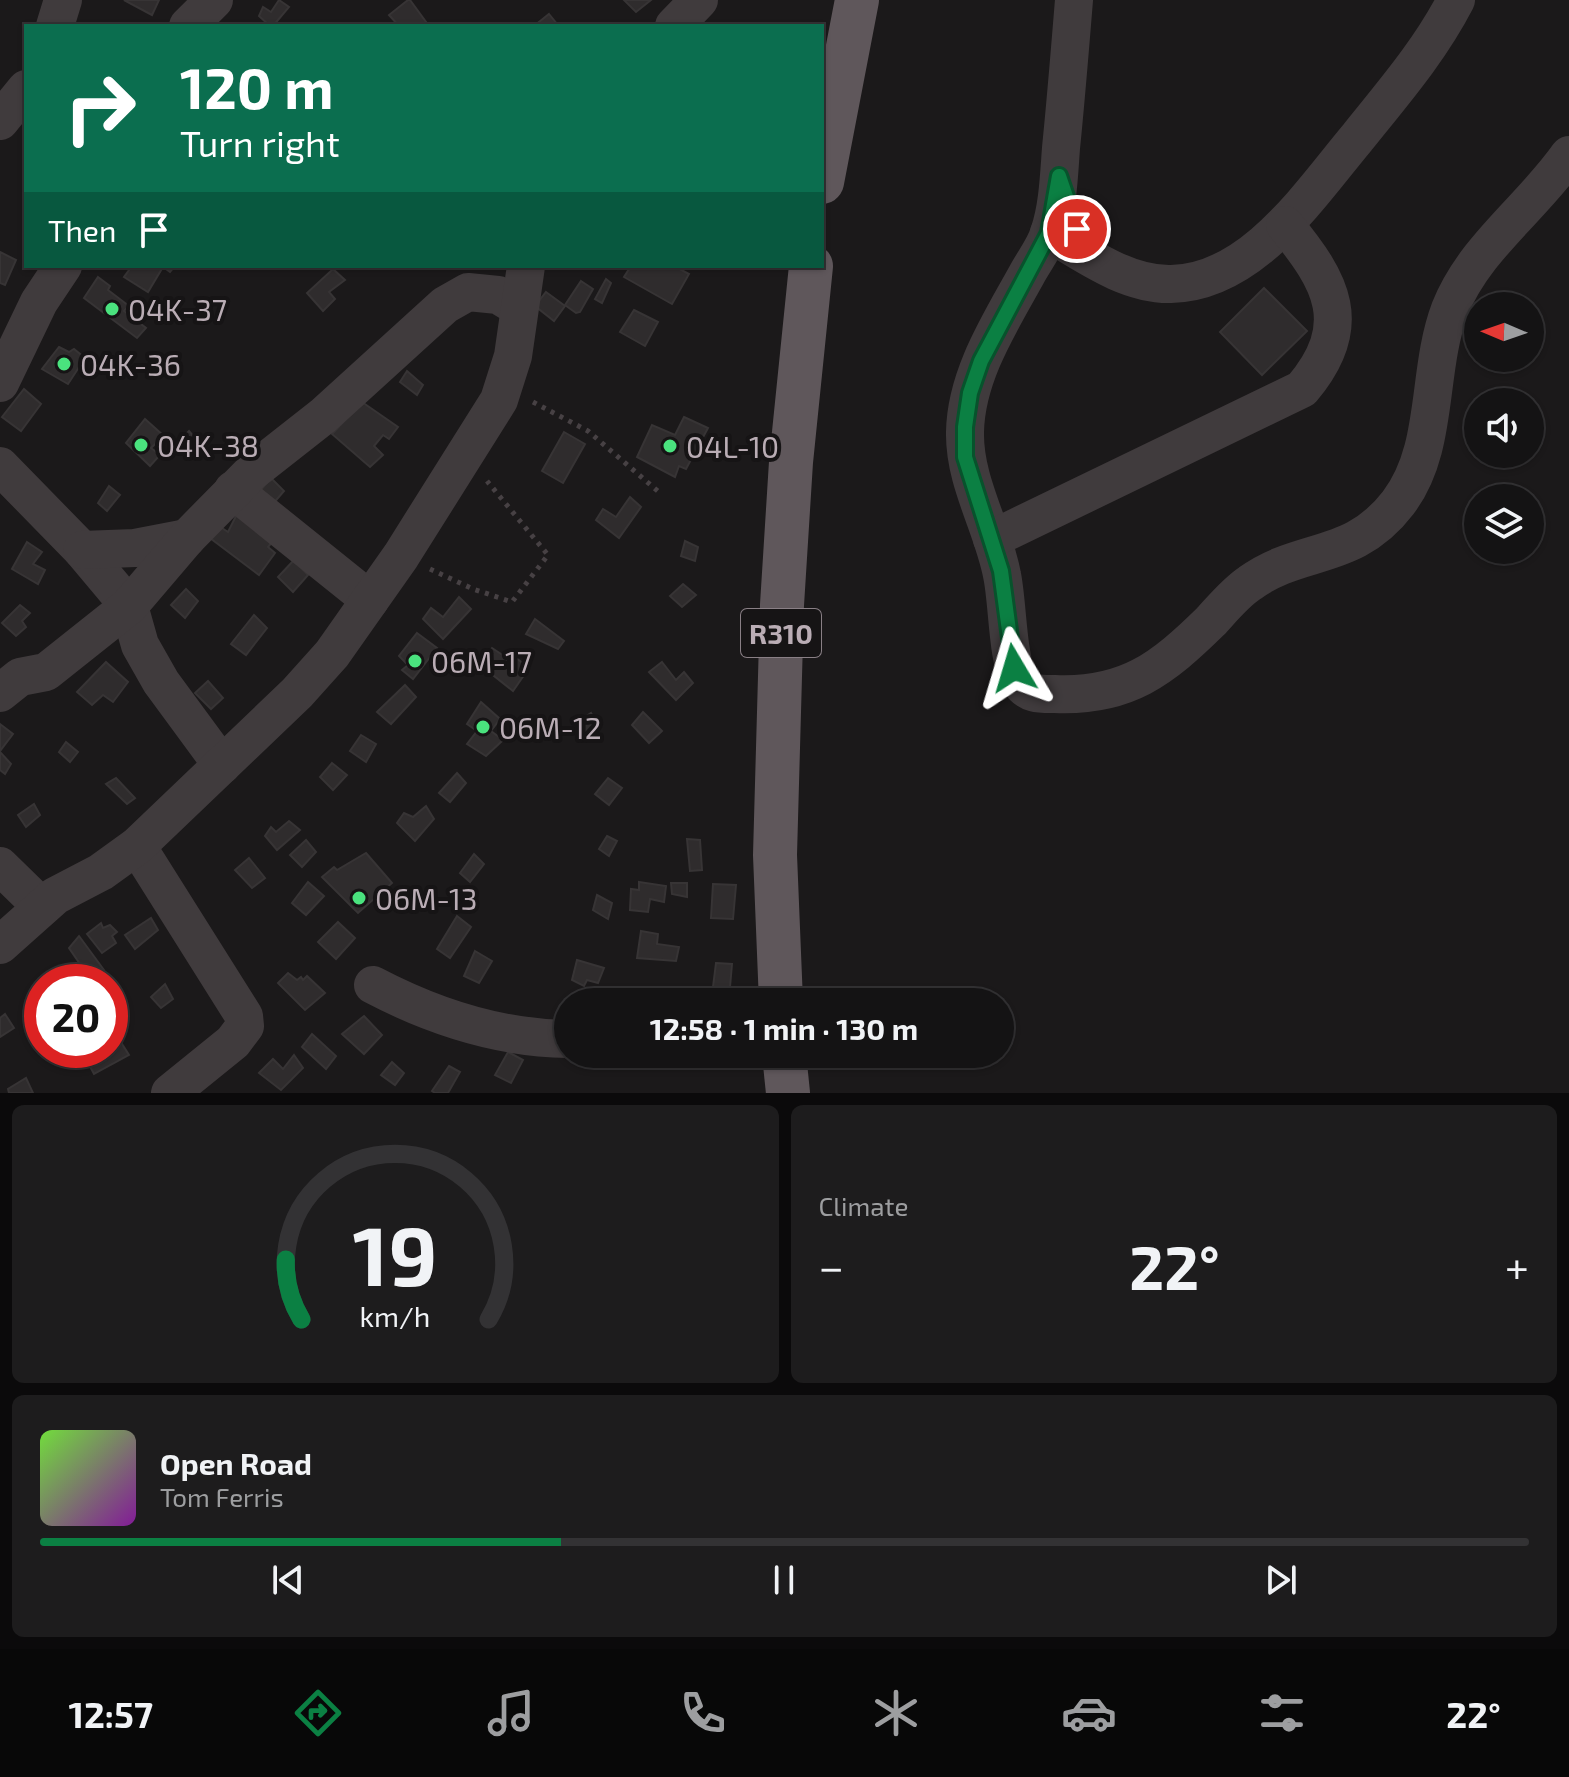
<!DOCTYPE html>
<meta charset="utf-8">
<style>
:root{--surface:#141314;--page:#1d1c1d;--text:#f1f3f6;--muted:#9d9ea0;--line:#333234;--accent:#0b8043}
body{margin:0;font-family:"Exo 2",sans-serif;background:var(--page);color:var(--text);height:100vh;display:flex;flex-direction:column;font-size:30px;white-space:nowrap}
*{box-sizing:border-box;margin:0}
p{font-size:26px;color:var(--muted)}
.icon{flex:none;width:44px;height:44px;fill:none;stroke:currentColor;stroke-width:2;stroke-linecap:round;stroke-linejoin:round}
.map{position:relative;height:1093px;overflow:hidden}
.sheet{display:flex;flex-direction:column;gap:12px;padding:12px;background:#0b0a0b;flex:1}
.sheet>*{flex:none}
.banner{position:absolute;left:24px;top:24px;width:800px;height:244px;border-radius:0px;box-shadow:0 2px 6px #0004,0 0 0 2px var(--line);background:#0b6e4f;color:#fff;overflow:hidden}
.needle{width:52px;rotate:272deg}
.buttons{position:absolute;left:1464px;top:292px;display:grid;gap:16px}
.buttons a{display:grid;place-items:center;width:80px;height:80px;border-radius:50%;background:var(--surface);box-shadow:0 2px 6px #0004,0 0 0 2px var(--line);font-size:40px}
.speed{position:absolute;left:24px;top:964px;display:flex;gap:16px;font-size:40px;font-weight:700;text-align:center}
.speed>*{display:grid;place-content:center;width:104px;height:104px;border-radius:50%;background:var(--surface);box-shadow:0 2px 6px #0004,0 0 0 2px var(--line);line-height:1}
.speed .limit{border:12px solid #d22;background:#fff;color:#111}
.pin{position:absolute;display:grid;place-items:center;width:68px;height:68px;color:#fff;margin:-34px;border:4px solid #fff;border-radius:50%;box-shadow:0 2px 8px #0007}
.me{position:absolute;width:88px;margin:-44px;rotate:353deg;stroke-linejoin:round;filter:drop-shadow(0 0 6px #0008)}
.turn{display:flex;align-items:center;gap:28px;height:168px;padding:0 24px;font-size:36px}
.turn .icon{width:104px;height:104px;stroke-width:2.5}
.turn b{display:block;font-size:56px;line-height:68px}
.then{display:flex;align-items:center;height:76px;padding:0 24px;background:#0003;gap:16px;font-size:30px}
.big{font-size:60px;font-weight:700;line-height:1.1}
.sheet .widget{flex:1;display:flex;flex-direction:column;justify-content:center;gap:12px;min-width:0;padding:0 28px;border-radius:12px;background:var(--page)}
.sheet .dial{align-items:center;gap:0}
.dial svg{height:208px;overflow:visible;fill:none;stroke:var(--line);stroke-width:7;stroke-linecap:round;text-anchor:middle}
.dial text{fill:var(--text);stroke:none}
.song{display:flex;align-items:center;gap:24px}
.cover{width:96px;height:96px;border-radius:12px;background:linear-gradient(135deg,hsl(100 70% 55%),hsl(290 70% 35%))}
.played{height:8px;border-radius:4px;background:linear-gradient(90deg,var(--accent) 35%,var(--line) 35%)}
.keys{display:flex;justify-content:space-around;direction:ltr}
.heat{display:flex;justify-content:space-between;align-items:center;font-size:44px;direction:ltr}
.sheet .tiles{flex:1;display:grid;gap:12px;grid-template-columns:1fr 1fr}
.widget:last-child{grid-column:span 2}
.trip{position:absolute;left:554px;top:988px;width:460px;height:80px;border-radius:40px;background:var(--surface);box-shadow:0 2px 6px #0004,0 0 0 2px var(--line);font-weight:700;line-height:80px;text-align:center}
.menu{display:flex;height:128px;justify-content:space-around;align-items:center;background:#080808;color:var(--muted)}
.menu .icon{width:56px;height:56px}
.menu .current{color:var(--accent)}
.menu b{font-size:36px;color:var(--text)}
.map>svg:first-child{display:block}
.building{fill:#2f2c2d;stroke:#373435;stroke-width:2}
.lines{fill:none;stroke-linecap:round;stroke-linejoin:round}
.path{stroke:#474144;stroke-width:5;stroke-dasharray:4 6;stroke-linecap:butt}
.minor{stroke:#403b3d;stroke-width:38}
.major{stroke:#5f575b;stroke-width:44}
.route-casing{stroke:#07532c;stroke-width:20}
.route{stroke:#0b8043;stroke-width:14}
.poi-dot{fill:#4ae27e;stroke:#161415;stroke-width:3}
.labels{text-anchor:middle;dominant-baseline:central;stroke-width:8;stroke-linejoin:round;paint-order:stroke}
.shield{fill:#161415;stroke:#897f85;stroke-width:2}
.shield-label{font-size:28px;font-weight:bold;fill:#baadb5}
.poi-label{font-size:30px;fill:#baadb5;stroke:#161415;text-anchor:start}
</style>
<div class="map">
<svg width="1569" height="1093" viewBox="0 0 1569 1093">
<rect width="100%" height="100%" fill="#1b191a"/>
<g class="building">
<path d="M124,0H159L152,15Z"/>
<path d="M279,0L289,7L273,26H270L259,16L263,7L271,12Z"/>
<path d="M408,0H410L429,26H399L389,15Z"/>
<path d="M624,0H651L636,12Z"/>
<path d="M549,14L557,24L555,26H534Z"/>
<path d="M0,252L16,260L5,285L0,283Z"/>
<path d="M132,266H175L170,272L163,267L148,292L124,277Z"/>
<path d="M631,266H674L689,274L672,304L624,277Z"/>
<path d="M333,269L345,280L329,292L335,299L323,311L307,293Z"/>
<path d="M98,277L110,286L108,290L129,306L124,311L146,328L137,338L84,298Z"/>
<path d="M606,279L611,283L602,303L595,299Z"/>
<path d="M581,281L593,289L580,312L576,313L565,305Z"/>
<path d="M1264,288L1307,331L1262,375L1220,332Z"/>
<path d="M546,292L565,306L554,321L535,306Z"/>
<path d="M634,310L658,322L645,346L620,332Z"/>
<path d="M59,347L69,352L74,349L85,358L68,384L42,369Z"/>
<path d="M407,371L423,385L417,395L400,382Z"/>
<path d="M24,389L41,404L21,431L2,417Z"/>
<path d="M362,402L398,427L389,439L383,435L374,446L383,455L370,467L332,434Z"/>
<path d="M684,417L708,428L686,469L679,466L675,477L637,457L652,425L675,435Z"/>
<path d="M145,419L164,436L151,448L160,455L150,466L126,443Z"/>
<path d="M189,431L203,448L195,455L179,441Z"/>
<path d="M564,432L585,444L563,483L542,471Z"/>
<path d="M271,478L284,491L272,505L259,492Z"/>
<path d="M109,486L120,495L107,511L98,503Z"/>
<path d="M630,497L641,507L619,538L596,520L603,509L616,517Z"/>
<path d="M238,512L278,535L268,547L275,553L259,575L210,538L219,526L228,532Z"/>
<path d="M685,541L698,547L695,561L681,556Z"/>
<path d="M27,542L42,552L33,564L45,570L38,584L12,569Z"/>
<path d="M294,560L308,575L293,592L278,577Z"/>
<path d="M683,584L696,595L682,607L670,596Z"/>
<path d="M186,589L198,601L185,618L171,605Z"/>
<path d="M459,597L471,609L443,639L423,619L431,608L443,617Z"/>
<path d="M20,605L30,613L22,621L26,627L16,636L2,623Z"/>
<path d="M254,615L267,628L246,655L231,644Z"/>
<path d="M535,619L564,641L558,649L526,634Z"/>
<path d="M417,633L437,648L413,679L402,670L408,665L399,656Z"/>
<path d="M492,648L513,662L516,658L529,668L513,691L479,664Z"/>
<path d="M106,662L128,682L113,702L103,695L92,705L77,692Z"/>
<path d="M662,662L676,680L684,672L693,683L676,700L649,672Z"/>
<path d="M208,681L223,698L211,709L195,693Z"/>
<path d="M405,685L416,697L391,724L377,712Z"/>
<path d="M481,702L500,719L491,731L503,740L486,756L467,744L477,731L467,724Z"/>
<path d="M643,712L662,731L649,743L632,725Z"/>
<path d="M591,713L598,726L584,734L575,724Z"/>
<path d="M0,724L13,734L0,751Z"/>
<path d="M361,735L376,744L366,762L350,751Z"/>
<path d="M66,742L78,752L70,762L59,752Z"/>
<path d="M0,752L11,764L5,774L0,770Z"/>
<path d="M332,763L347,775L333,790L320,777Z"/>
<path d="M457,773L466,783L450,802L439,793Z"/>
<path d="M116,778L135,798L127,804L106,784Z"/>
<path d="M608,778L622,788L609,805L595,794Z"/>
<path d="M34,804L40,815L26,827L18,815Z"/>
<path d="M426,806L434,819L415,841L397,823L404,813L413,817Z"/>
<path d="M289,821L300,830L277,850L265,836L271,827L276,832Z"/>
<path d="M607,836L617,841L609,856L599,849Z"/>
<path d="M687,839L700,840L702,870L690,871Z"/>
<path d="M306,840L316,852L302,867L290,855Z"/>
<path d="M366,853L392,883L358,913L322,877L334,867L337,870Z"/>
<path d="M474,854L484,864L470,882L460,873Z"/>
<path d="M249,858L265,878L252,888L235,870Z"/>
<path d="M308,882L324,896L306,915L292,903Z"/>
<path d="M639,882L666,886L664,902L650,899L648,912L630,910L631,889L639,890Z"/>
<path d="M671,883H687V897L672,894Z"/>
<path d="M713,884L736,885L733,919L711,918Z"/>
<path d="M597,895L612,903L608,919L593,910Z"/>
<path d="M457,916L471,927L450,958L437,949Z"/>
<path d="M151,918L158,930L135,949L125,935Z"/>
<path d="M338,922L355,938L336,959L318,942Z"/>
<path d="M101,923L103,928L110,925L117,932L112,936L116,943L102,953L87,934Z"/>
<path d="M641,931L658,934L657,944L679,947L676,961L637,958Z"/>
<path d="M79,936L104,970L90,982H82L75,972L82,967L69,948Z"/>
<path d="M475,951L492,961L479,983L464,976Z"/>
<path d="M577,960L604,968L598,983L587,980L584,986L572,980Z"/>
<path d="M716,963L732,964L730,987H713Z"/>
<path d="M63,972L69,982H47Z"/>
<path d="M288,973L297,980L301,977L303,980L307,976L325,993L305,1010L278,983Z"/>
<path d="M165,984L173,999L161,1008L151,997Z"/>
<path d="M5,1014L14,1028L0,1037V1018Z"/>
<path d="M364,1016L382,1035L364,1054L342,1034Z"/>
<path d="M110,1025L129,1055L94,1074L81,1050H110Z"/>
<path d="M312,1034L336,1056L326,1069L302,1047Z"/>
<path d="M508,1052L523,1060L511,1083L495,1075Z"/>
<path d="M294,1055L303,1068L281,1090L259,1073L273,1059L283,1069Z"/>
<path d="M392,1062L404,1073L395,1085L381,1075Z"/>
<path d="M449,1066L460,1072L448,1093H435L432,1091Z"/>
<path d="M26,1078L33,1093H9L8,1089Z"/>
</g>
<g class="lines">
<g class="path">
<path d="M533,402L588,431L660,493"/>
<path d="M430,569L473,589L512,602L548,555L487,481"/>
</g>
<g class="minor">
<path d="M1074,0C1070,49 1066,99 1061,148C1059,175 1058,207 1049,233C1045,247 1034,261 1027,274C1000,323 966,375 965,432C964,482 993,527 1002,575C1008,603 1007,660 1020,682C1028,695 1041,694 1055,694C1127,697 1162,669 1211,621C1223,608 1235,593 1250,583C1301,546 1353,562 1398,503C1440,448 1426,372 1450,309C1474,248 1532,208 1569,155"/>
<path d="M55,26L63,0"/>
<path d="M188,26L214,0"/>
<path d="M674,26L699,0"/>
<path d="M0,121L26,89"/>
<path d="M1049,233C1086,255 1127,285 1171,284C1252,283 1310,194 1357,138C1393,93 1429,52 1456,0"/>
<path d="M0,383L39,302L63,266"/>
<path d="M0,466L82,550L129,606L140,645L161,682L222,765"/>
<path d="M233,490L370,600"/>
<path d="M992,539L1302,389C1356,325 1332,282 1285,225"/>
<path d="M82,550L135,548L187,538"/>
<path d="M0,693L20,677L46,672L129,606L187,538L253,471L323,416L445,305L468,292L498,295L518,307"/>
<path d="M137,846L244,1016L245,1026L233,1042L170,1093"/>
<path d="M0,866L42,907"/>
<path d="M0,945L55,896L101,872L137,846L297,693L332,654L401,556L499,400L513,356L526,266"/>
<path d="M373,985C434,1017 498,1038 568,1039"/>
</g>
<g class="major">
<path d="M822,182L857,0"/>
<path d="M781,1002L775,855L782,605L791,462L811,266"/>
<path d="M784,1054L788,1093"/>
</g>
</g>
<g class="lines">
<defs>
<path id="route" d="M1014,668L1001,571L965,457V427L970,393L981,361L1049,233L1059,176L1077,229"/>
</defs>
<use href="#route" class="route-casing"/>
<use href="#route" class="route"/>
</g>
<g class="poi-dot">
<circle cx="112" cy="309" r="8"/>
<circle cx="64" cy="364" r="8"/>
<circle cx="141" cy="445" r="8"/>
<circle cx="670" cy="446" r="8"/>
<circle cx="415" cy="661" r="8"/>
<circle cx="483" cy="727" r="8"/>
<circle cx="359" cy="898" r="8"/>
</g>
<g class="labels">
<rect class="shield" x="741" y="609" width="80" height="48" rx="6"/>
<g class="shield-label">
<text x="781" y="633">R310</text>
</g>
<g class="poi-label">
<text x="128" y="309">04K-37</text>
<text x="80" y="364">04K-36</text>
<text x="157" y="445">04K-38</text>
<text x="686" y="446">04L-10</text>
<text x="431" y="661">06M-17</text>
<text x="499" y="727">06M-12</text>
<text x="375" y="898">06M-13</text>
</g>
</g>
</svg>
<div class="buttons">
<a><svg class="needle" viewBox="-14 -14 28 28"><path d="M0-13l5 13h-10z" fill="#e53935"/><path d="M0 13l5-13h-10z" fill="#9d9ea0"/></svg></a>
<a><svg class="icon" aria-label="sound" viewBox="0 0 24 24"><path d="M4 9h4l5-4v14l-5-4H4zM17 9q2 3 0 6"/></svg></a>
<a><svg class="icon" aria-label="layers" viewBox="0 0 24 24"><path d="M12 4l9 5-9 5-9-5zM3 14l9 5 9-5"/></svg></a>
</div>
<div class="speed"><div class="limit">20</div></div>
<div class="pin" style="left:1077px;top:229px;background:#d93025"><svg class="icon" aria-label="arrive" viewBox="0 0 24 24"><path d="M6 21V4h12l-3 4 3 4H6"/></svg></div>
<svg class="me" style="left:1014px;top:668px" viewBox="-20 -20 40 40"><path d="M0-17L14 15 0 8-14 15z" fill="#0b8043" stroke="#fff" stroke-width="4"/></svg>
<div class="trip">12:58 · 1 min · 130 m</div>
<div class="banner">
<div class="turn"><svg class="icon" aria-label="right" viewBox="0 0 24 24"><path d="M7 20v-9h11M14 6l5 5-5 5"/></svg><div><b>120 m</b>Turn right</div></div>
<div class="then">Then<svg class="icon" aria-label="arrive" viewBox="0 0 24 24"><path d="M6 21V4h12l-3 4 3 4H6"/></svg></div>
</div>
</div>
<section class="sheet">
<div class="tiles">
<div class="widget dial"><svg viewBox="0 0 100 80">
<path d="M14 69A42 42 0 1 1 86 69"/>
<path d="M14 69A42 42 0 0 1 8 46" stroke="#0b8043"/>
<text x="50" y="56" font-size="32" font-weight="700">19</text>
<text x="50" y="72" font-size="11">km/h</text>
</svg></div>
<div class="widget"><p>Climate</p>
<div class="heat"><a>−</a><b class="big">22°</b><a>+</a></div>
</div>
<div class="widget">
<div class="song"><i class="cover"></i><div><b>Open Road</b><p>Tom Ferris</p></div></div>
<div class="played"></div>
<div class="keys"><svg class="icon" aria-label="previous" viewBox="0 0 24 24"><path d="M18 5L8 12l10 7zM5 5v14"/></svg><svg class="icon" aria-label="pause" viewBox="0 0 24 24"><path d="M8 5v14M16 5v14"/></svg><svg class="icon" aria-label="next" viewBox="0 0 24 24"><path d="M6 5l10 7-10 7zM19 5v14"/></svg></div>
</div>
</div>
</section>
<nav class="menu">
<b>12:57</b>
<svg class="icon current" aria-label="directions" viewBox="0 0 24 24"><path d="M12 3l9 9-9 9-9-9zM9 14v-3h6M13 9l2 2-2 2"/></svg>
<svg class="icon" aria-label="music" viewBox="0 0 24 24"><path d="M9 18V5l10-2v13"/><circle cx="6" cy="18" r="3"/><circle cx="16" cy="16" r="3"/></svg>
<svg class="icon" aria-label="phone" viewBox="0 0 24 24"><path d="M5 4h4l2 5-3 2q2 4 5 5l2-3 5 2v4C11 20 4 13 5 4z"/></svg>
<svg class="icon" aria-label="climate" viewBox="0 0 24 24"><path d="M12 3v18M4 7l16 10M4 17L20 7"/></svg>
<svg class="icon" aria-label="car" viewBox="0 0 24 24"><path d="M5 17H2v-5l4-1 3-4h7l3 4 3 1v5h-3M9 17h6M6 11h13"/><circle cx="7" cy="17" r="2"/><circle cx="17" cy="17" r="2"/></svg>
<svg class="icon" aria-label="filters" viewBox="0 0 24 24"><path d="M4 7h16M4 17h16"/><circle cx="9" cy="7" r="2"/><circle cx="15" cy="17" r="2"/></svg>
<b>22°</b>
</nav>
